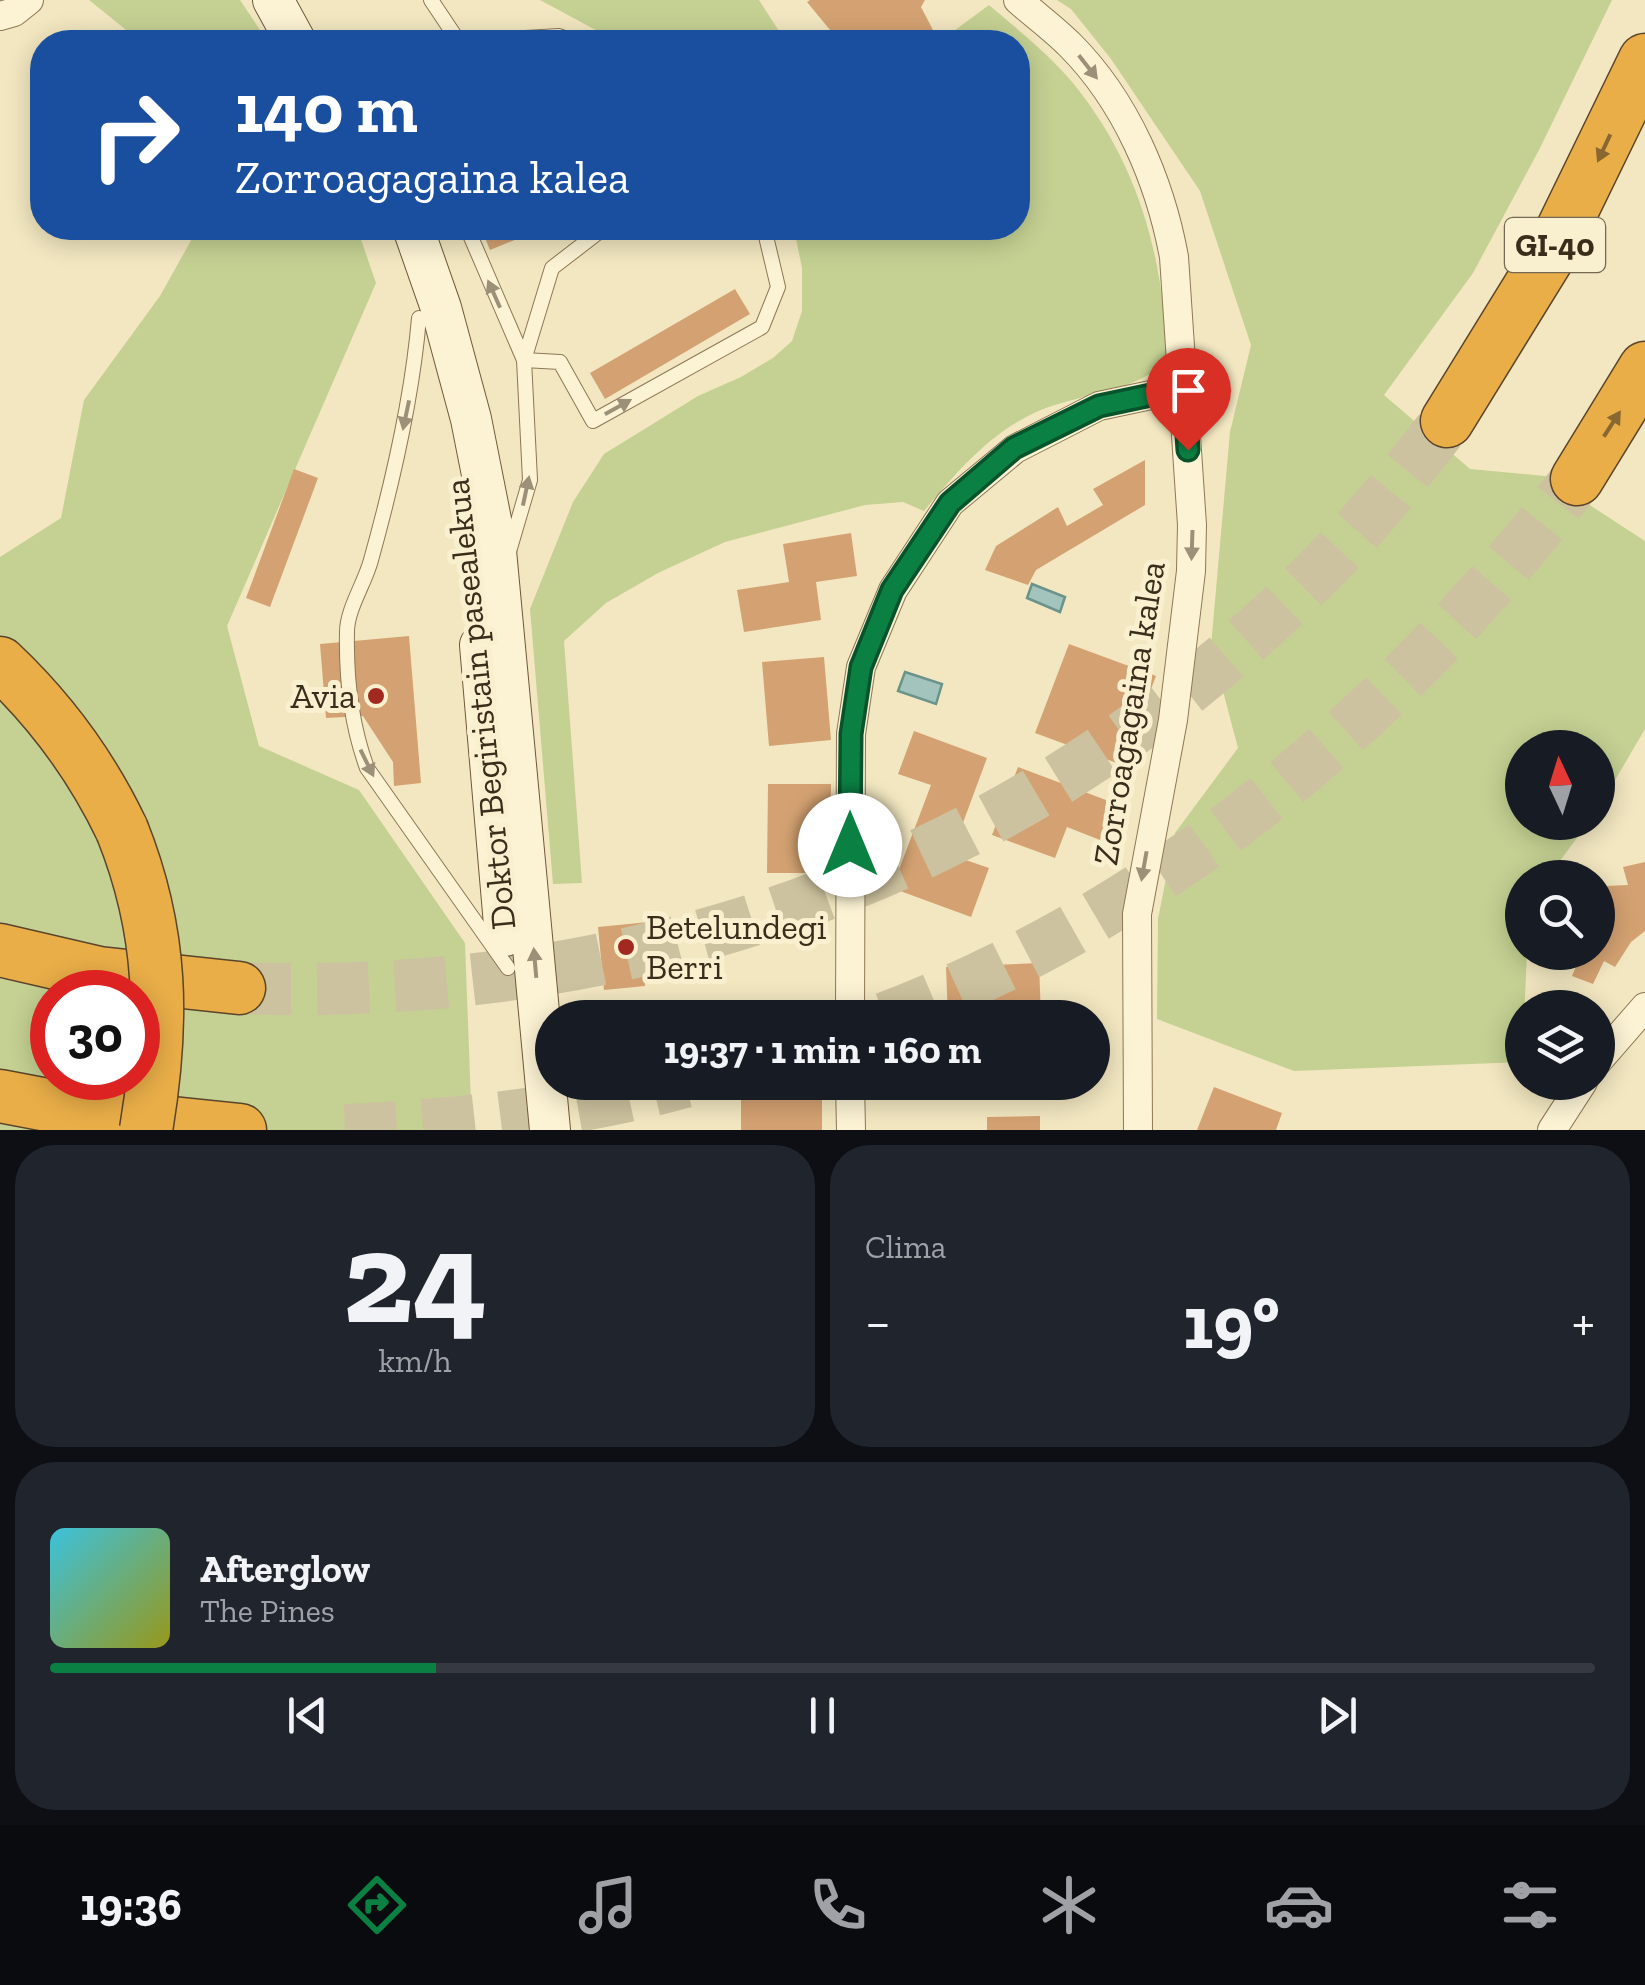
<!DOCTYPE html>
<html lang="es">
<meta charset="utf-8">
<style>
:root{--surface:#171b24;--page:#20242c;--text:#f1f3f6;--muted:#9ea1a6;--line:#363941;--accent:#0b8043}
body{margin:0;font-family:"Zilla Slab",serif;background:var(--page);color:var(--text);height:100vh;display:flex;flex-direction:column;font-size:38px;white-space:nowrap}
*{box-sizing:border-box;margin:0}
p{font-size:32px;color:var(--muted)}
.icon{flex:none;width:55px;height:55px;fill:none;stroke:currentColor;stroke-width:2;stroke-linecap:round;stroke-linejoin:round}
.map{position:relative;height:1130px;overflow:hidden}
.side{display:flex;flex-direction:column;gap:15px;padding:15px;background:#0d0f14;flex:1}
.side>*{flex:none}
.top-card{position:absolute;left:30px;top:30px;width:1000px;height:210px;border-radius:40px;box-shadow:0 5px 25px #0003;background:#1a4fa0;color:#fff;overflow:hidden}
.needle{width:65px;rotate:356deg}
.buttons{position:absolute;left:1505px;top:730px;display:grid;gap:20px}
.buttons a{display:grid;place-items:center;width:110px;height:110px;border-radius:50%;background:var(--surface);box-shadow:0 5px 25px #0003;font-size:50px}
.speed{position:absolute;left:30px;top:970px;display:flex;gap:20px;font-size:50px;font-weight:700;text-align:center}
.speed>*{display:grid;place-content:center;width:130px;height:130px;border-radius:50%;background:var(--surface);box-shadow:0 5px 25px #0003;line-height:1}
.speed .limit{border:15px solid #d22;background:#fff;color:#111}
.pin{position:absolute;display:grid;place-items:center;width:85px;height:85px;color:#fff;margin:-102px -42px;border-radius:50% 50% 50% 0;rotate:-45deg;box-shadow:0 0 10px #0007}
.pin .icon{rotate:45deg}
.me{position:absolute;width:110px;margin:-55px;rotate:0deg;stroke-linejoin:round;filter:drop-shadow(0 0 8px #0008)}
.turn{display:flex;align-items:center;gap:35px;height:210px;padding:0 40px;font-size:45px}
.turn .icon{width:130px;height:130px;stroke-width:2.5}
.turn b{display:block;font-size:70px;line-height:85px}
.big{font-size:75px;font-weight:800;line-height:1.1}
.side .widget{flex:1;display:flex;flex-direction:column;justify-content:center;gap:15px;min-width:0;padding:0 35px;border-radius:40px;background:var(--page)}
.side .dial{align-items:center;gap:0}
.dial b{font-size:130px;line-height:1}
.song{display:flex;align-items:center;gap:30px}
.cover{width:120px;height:120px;border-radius:15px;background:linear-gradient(135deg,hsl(190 70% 55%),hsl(60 70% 35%))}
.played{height:10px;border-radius:5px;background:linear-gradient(90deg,var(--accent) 25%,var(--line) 25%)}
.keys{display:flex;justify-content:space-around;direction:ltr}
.heat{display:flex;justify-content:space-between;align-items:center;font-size:55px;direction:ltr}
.side .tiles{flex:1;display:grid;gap:15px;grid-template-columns:1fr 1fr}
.widget:last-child{grid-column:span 2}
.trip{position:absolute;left:535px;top:1000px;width:575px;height:100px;border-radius:50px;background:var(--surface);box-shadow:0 5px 25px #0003;font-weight:800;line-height:100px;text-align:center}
.tab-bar{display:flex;height:160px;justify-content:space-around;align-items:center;background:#090b0e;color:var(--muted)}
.tab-bar .icon{width:70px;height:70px}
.tab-bar .active{color:var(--accent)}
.tab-bar b{font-size:45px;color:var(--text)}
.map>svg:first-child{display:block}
.green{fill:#c5d193;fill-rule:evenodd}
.water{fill:#a3c4bc;stroke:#69938b;stroke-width:2.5}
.building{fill:#d4a272}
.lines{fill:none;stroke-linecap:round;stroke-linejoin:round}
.motorway-tunnel{stroke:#cdc29f;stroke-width:52;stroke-dasharray:52 26;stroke-linecap:butt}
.service-casing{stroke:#8d7756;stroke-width:16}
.minor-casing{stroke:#8d7756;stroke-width:30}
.secondary-casing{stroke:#6f5839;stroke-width:42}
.motorway-casing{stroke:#5a442b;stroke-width:55}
.service{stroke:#fcf3d4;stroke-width:14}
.minor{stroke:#fcf3d4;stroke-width:28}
.secondary{stroke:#fcf3d4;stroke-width:40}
.motorway{stroke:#e9ae48;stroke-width:52}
.motorway-bridge-casing{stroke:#5a442b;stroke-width:55;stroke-linecap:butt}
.motorway-bridge{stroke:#e9ae48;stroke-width:52}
.oneway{fill:#9c9078}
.oneway2{fill:#896730}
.route-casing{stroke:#07532c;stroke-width:25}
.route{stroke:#0b8043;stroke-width:18}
.poi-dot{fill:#a22920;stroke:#f9f0d0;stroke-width:4}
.labels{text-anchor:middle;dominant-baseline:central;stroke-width:10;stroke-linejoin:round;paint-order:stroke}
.shield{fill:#f9f0d0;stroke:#746852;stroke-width:2.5}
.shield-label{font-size:32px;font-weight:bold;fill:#3b2d1c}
.poi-label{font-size:35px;fill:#3b2d1c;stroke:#f9f0d0;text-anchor:end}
.street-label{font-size:35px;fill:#3b2d1c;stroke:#f9f0d0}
</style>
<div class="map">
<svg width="1645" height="1130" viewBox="0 0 1645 1130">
<rect width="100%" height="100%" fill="#f2e7c0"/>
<g class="green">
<path d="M89,0H240L268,42H141Z"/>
<path d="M540,0H759L786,42H618Z"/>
<path d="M1057,0H1612L1539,150L1473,273L1384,395L1470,469L1545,476L1645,541V729L1598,809V748H1522V822L1588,823L1548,877L1522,878V952L1527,953L1522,1062L1294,1071L1157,1019L1158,919L1175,833L1238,748L1211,646L1230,432L1251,345L1200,191L1111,59L1071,9Z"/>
<path d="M989,5C1018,30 1049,54 1073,83C1139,164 1164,258 1167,361C1131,395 1075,393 1032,414C987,436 955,474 924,511L903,502L865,505L725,542L658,573L606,603L564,641L582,883L553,884L530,609L573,502L604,454L698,396L741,377L773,358L792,341L802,311V268L796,239L789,228H1018V42H939Z"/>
<path d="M198,228H357L376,283L227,626L259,746L359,790L465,943L472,1130H0V557L61,518L84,400L160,296ZM52,992H138V1078H52Z"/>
</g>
<g class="water">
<path d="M1032,584L1065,597L1060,612L1027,598Z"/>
<path d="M905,672L942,684L936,704L898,691Z"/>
</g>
<g class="building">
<path d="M810,0H925L921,7L933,30L913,42H907L903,37L900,42H840L807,2Z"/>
<path d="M481,228H544L490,250Z"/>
<path d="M710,228H734L721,240Z"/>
<path d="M735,289L750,314L605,399L590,373Z"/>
<path d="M1145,460V505L1036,570L1028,585L985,570L996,546L1058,507L1067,526L1103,505L1093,489Z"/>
<path d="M294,469L318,478L270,607L246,598Z"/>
<path d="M851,533L857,576L816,582L821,620L744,632L737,590L789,582L783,544Z"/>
<path d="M409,636L421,783L394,786L393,762L363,716L326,718L320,644Z"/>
<path d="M1069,644L1156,676L1122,765L1035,733Z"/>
<path d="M824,657L831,740L769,746L762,662Z"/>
<path d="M914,731L987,758L951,855L989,868L971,917L892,888L931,785L898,774Z"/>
<path d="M1018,767L1114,803L1100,840L1067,827L1055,858L992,835Z"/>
<path d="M768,784H831L830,873H767Z"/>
<path d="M1645,862V931L1631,942L1615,967L1604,961L1593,984L1572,976L1582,952H1598V911L1605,886L1628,885L1623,867Z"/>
<path d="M649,922L653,967H643L645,986L604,990L598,927Z"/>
<path d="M1039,963L1041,1018H948L946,967Z"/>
<rect x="741" y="1082" width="81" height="48"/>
<path d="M1214,1087L1282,1113L1276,1130H1197Z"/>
<path d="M1040,1116V1130H987V1117Z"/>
</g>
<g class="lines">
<g class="motorway-tunnel">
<path d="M239,988C662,1003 1055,855 1346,543C1382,504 1415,462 1447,421"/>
<path d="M885,1018C1166,911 1396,715 1577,479"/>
<path d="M345,1130C460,1125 574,1112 685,1082"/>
</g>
<defs>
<g id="service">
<path d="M431,0L459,42"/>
<path d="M459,42L559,36L575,42"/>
<path d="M467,228L524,360L560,362L593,421L762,327L778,287L764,228"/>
<path d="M419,318C412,400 393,481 371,560C365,583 347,609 347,632C346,678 352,727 367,768L508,968"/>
<path d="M508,555L530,480L524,360L552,268L604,228"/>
</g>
<g id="minor">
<path d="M1018,0C1035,15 1054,29 1070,45C1126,101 1160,181 1174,257L1192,525L1191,571L1173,720L1137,914L1138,1130"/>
<path d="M0,16L14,12L29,0"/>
<path d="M850,1018L851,734L861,667L893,590L950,503L1015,449L1099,406L1184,388"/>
<path d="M1598,1061L1645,1007"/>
<path d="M850,1082L851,1130"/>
<path d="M1552,1130L1583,1082"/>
</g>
<g id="secondary">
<path d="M273,0L296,42"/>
<path d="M413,228L441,308L471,419L495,540L550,1130"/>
<path d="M480,645L505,936"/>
</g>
<g id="motorway">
<path d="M1447,421L1553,249L1645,60"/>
<path d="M1577,479L1645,368"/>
<path d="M0,663C52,712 91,765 122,830"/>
<path d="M0,950L99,973L239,988"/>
<path d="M0,1096L105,1116L240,1130"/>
</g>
</defs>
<use href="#service" class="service-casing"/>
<use href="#minor" class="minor-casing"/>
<use href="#secondary" class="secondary-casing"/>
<use href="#motorway" class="motorway-casing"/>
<use href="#service" class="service"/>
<use href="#minor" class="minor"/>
<use href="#secondary" class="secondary"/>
<use href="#motorway" class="motorway"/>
<defs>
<path id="motorway-bridge" d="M122,830C163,932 164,1023 146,1130"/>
</defs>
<use href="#motorway-bridge" class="motorway-bridge-casing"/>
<use href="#motorway-bridge" class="motorway-bridge"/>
</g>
<defs><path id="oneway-solid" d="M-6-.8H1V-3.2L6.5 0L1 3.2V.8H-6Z" transform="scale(2.5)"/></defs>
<g class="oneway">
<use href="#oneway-solid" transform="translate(1088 67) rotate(52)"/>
<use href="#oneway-solid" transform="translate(494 294) rotate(-114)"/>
<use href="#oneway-solid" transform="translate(618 407) rotate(-29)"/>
<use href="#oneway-solid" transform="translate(406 415) rotate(102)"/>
<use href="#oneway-solid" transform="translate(526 491) rotate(-78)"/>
<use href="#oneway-solid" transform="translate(1192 545) rotate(92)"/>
<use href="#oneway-solid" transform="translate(367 763) rotate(64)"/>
<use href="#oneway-solid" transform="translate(1144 866) rotate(100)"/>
<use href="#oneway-solid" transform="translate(535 963) rotate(-95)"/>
</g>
<g class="oneway2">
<use href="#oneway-solid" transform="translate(1604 148) rotate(115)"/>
<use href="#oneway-solid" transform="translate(1612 424) rotate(-57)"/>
</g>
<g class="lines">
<defs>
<path id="route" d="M850,845L851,734L861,667L892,590L950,503L1014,448L1099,406L1184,388L1188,450"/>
</defs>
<use href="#route" class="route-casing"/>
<use href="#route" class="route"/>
</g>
<g class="poi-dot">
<circle cx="376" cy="696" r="10"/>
<circle cx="626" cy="947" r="10"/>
</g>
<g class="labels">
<rect class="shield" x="1505" y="218" width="100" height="54" rx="8"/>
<g class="shield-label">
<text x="1555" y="245">GI-40</text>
</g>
<g class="poi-label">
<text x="356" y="696">Avia</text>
<text x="646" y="927" text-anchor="start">Betelundegi<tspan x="646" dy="40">Berri</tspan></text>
</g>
<g class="street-label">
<text transform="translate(480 704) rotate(-96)">Doktor Begiristain pasealekua</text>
<text transform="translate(1129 713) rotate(-81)">Zorroagagaina kalea</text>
</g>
</g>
</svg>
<div class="buttons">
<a><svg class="needle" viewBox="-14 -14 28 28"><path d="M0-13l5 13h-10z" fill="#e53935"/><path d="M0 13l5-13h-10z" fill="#9ea1a6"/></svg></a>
<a><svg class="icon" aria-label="search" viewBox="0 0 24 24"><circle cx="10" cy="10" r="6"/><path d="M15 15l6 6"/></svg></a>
<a><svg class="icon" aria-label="layers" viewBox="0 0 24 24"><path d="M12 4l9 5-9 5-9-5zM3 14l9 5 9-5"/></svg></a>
</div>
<div class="speed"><div class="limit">30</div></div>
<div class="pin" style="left:1188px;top:450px;background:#d93025"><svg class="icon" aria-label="arrive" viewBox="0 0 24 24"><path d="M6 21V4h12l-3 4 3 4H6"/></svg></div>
<svg class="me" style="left:850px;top:845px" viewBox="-20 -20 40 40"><circle r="19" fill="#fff"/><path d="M0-13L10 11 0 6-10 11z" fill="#0b8043"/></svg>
<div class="trip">19:37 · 1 min · 160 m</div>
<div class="top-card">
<div class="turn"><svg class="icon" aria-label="right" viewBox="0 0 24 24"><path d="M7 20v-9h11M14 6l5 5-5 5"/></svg><div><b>140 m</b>Zorroagagaina kalea</div></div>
</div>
</div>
<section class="side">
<div class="tiles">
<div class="widget dial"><b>24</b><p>km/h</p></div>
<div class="widget"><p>Clima</p>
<div class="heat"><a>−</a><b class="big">19°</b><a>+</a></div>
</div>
<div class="widget">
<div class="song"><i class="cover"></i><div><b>Afterglow</b><p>The Pines</p></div></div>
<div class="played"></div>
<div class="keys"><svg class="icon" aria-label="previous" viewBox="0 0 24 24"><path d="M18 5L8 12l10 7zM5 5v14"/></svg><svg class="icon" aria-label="pause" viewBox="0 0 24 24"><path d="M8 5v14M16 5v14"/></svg><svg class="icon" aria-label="next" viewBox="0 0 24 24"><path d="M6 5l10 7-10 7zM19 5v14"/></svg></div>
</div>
</div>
</section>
<nav class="tab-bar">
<b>19:36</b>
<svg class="icon active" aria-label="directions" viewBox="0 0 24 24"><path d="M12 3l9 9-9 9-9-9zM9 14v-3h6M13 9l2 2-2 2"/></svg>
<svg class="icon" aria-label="music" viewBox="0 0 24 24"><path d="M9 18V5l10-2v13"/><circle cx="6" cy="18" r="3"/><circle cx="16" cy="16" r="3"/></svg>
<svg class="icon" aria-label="phone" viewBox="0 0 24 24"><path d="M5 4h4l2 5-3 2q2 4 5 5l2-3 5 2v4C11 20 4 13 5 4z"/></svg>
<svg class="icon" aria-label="climate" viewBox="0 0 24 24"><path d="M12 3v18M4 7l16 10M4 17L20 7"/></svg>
<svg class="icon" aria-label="car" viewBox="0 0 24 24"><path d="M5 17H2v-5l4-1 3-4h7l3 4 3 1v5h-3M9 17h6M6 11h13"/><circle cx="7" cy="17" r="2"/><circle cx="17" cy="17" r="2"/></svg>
<svg class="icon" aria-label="filters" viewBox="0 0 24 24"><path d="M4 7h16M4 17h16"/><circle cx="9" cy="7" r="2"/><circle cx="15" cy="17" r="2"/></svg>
</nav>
